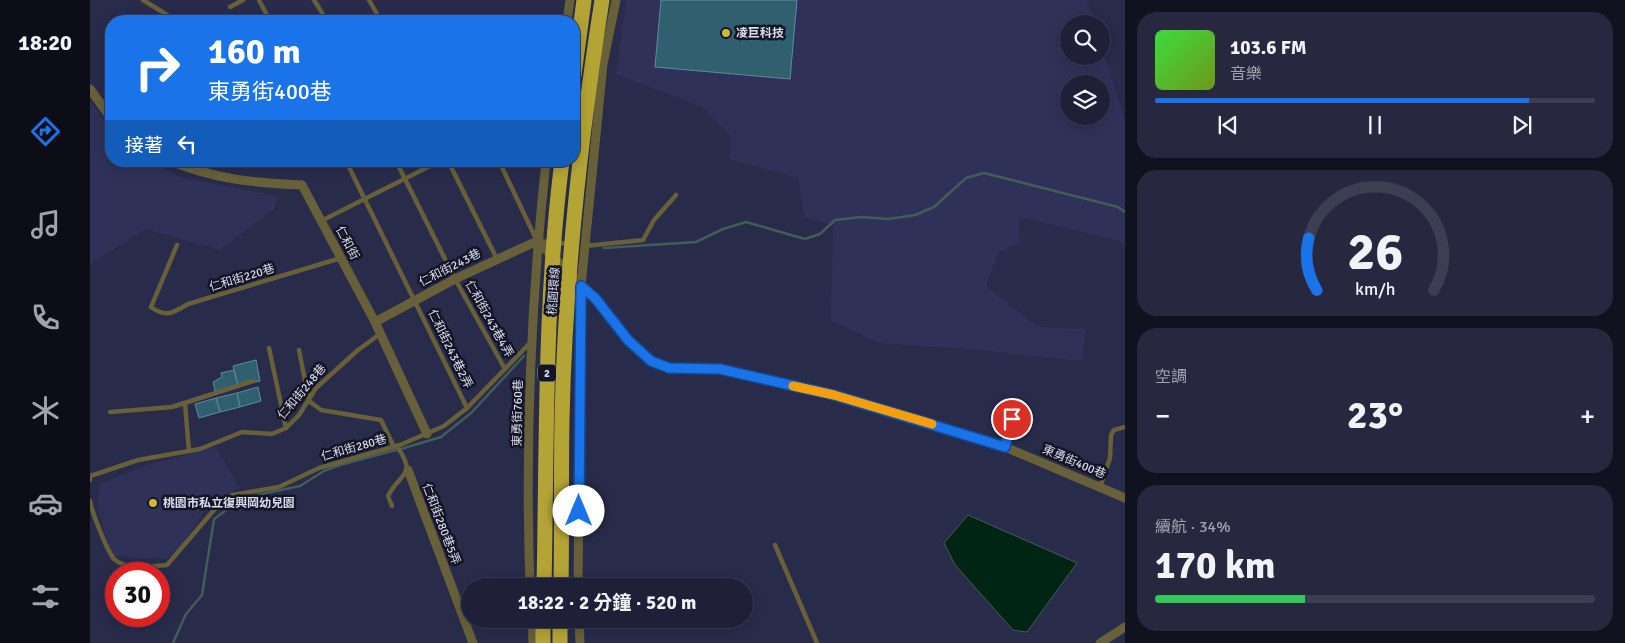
<!DOCTYPE html>
<html lang="zh-TW">
<meta charset="utf-8">
<style>
:root{--surface:#1f2038;--page:#272840;--text:#f1f3f6;--muted:#a1a3ae;--line:#3c3e53;--accent:#1a73e8}
body{margin:0;font-family:Signika,"Noto Sans TC",sans-serif;background:var(--page);color:var(--text);height:100vh;display:flex;flex-direction:column;font-size:19px;white-space:nowrap}
*{box-sizing:border-box;margin:0}
p{font-size:16px;color:var(--muted)}
.icon{flex:none;width:28px;height:28px;fill:none;stroke:currentColor;stroke-width:2;stroke-linecap:round;stroke-linejoin:round}
.map{position:relative;flex:1;overflow:hidden}
.details{display:flex;flex-direction:column;gap:12px;padding:12px;background:#11121f;width:500px}
.details>*{flex:none}
.hud{position:absolute;left:15px;top:15px;width:475px;height:152px;border-radius:20px;box-shadow:0 2px 12px #0003,0 0 0 1px var(--line);background:#1a73e8;color:#fff;overflow:hidden}
.buttons{position:absolute;left:970px;top:15px;display:grid;gap:10px}
.buttons a{display:grid;place-items:center;width:50px;height:50px;border-radius:50%;background:var(--surface);box-shadow:0 2px 12px #0003,0 0 0 1px var(--line);font-size:25px}
.speed{position:absolute;left:15px;top:562px;display:flex;gap:10px;font-size:25px;font-weight:700;text-align:center}
.speed>*{display:grid;place-content:center;width:65px;height:65px;border-radius:50%;background:var(--surface);box-shadow:0 2px 12px #0003,0 0 0 1px var(--line);line-height:1}
.speed .limit{border:8px solid #d22;background:#fff;color:#111}
.pin{position:absolute;display:grid;place-items:center;width:42px;height:42px;color:#fff;margin:-21px;border:2px solid #fff;border-radius:50%;box-shadow:0 1px 5px #0007}
.me{position:absolute;width:55px;margin:-28px;rotate:0deg;stroke-linejoin:round;filter:drop-shadow(0 0 4px #0008)}
.turn{display:flex;align-items:center;gap:18px;height:105px;padding:0 20px;font-size:22px}
.turn .icon{width:65px;height:65px;stroke-width:2.5}
.turn b{display:block;font-size:35px;line-height:42px}
.then{display:flex;align-items:center;height:48px;padding:0 20px;background:#0003;gap:10px;font-size:19px}
.big{font-size:38px;font-weight:700;line-height:1.1}
.details .widget{flex:1;display:flex;flex-direction:column;justify-content:center;gap:8px;min-width:0;padding:0 18px;border-radius:20px;background:var(--page)}
.details .dial{align-items:center;gap:0}
.dial svg{height:130px;overflow:visible;fill:none;stroke:var(--line);stroke-width:7;stroke-linecap:round;text-anchor:middle}
.dial text{fill:var(--text);stroke:none}
.song{display:flex;align-items:center;gap:15px}
.cover{width:60px;height:60px;border-radius:8px;background:linear-gradient(135deg,hsl(120 70% 55%),hsl(80 70% 35%))}
.played{height:5px;border-radius:2px;background:linear-gradient(90deg,var(--accent) 85%,var(--line) 85%)}
.keys{display:flex;justify-content:space-around;direction:ltr}
.heat{display:flex;justify-content:space-between;align-items:center;font-size:28px;direction:ltr}
.charge{height:8px;border-radius:4px;background:linear-gradient(90deg,#34c759 34%,var(--line) 0)}
.trip{position:absolute;left:371px;top:578px;width:292px;height:50px;border-radius:25px;background:var(--surface);box-shadow:0 2px 12px #0003,0 0 0 1px var(--line);font-weight:700;line-height:50px;text-align:center}
main{display:flex;flex:1;min-height:0}
.tab-bar{display:flex;flex-direction:column;width:90px;justify-content:space-around;align-items:center;background:#0c0d16;color:var(--muted)}
.tab-bar .icon{width:35px;height:35px}
.tab-bar .on{color:var(--accent)}
.tab-bar b{font-size:22px;color:var(--text)}
.map>svg:first-child{display:block}
.built{fill:#303158;fill-rule:evenodd}
.water{fill:#012515;stroke:#425c57}
.lines{fill:none;stroke-linecap:round;stroke-linejoin:round}
.stream{stroke:#425c57;stroke-width:2.5}
.building{fill:#30606f;stroke:#5b8d9c}
.service{stroke:#676039;stroke-width:4.5}
.minor{stroke:#676039;stroke-width:9}
.motorway{stroke:#b4a335;stroke-width:15}
.motorway-bridge{stroke:#b4a335;stroke-width:15}
.route-casing{stroke:#114b97;stroke-width:12}
.route{stroke:#1a73e8;stroke-width:9}
.slow{stroke:#f59e0b;stroke-width:9}
.poi-dot{fill:#cdb938;stroke:#141524;stroke-width:2}
.labels{text-anchor:middle;dominant-baseline:central;stroke-width:5;stroke-linejoin:round;paint-order:stroke}
.shield{fill:#141524;stroke:#9ea0b4;stroke-width:1}
.shield-label{font-size:11px;font-weight:bold;fill:#d9dcf1}
.poi-label{font-size:12px;font-weight:bold;fill:#d9dcf1;stroke:#141524;text-anchor:start}
.street-label{font-size:12px;fill:#d9dcf1;stroke:#141524}
</style>
<main>
<nav class="tab-bar">
<b>18:20</b>
<svg class="icon on" aria-label="directions" viewBox="0 0 24 24"><path d="M12 3l9 9-9 9-9-9zM9 14v-3h6M13 9l2 2-2 2"/></svg>
<svg class="icon" aria-label="music" viewBox="0 0 24 24"><path d="M9 18V5l10-2v13"/><circle cx="6" cy="18" r="3"/><circle cx="16" cy="16" r="3"/></svg>
<svg class="icon" aria-label="phone" viewBox="0 0 24 24"><path d="M5 4h4l2 5-3 2q2 4 5 5l2-3 5 2v4C11 20 4 13 5 4z"/></svg>
<svg class="icon" aria-label="climate" viewBox="0 0 24 24"><path d="M12 3v18M4 7l16 10M4 17L20 7"/></svg>
<svg class="icon" aria-label="car" viewBox="0 0 24 24"><path d="M5 17H2v-5l4-1 3-4h7l3 4 3 1v5h-3M9 17h6M6 11h13"/><circle cx="7" cy="17" r="2"/><circle cx="17" cy="17" r="2"/></svg>
<svg class="icon" aria-label="filters" viewBox="0 0 24 24"><path d="M4 7h16M4 17h16"/><circle cx="9" cy="7" r="2"/><circle cx="15" cy="17" r="2"/></svg>
</nav>
<div class="map">
<svg width="1035" height="643" viewBox="0 0 1035 643">
<rect width="100%" height="100%" fill="#292b4b"/>
<g class="built">
<path d="M536,0H997L1004,24H979V56H1011V45L1035,120V247L1030,241L929,217L930,243L909,252L896,286L947,327L996,329L991,361L879,349L789,343L741,320L743,226L715,217L708,178L639,159L641,137L612,107L526,74ZM979,84H1011V116H979Z"/>
<path d="M0,101L21,131V161H59L92,178L188,196L184,209L130,250L56,229L0,264Z"/>
<path d="M126,447L150,488L121,501L93,543L77,559L22,556L7,505L10,484L57,465Z"/>
</g>
<path class="water" d="M878,515L987,563L937,632L923,630L865,565L854,543Z"/>
<g class="lines">
<g class="stream">
<path d="M514,248L606,242L633,229L656,222L715,239L730,234L745,220L772,217L798,219L825,215L844,207L876,178L894,173L1028,207L1035,212"/>
<path d="M311,449L351,437L381,413L434,356"/>
<path d="M83,643L96,614L112,595L124,519L142,506L167,495L210,486L234,471L250,465L306,450"/>
</g>
</g>
<g class="building">
<path d="M571,0H707L700,79L565,67Z"/>
<path d="M166,360L170,381L148,386L143,366Z"/>
<path d="M144,370L148,386L125,391L123,382L132,377L131,373Z"/>
<path d="M168,387L171,401L150,407L147,393Z"/>
<path d="M147,393L150,407L130,412L126,398Z"/>
<path d="M126,398L130,412L109,418L105,404Z"/>
</g>
<g class="lines">
<g class="service">
<path d="M53,0L87,21"/>
<path d="M169,0L180,21"/>
<path d="M224,0L237,21"/>
<path d="M279,0L291,21"/>
<path d="M140,7L153,0"/>
<path d="M256,161L377,408"/>
<path d="M306,161L365,279L415,369"/>
<path d="M358,161L407,259"/>
<path d="M409,161L447,241L480,244"/>
<path d="M114,173L119,161"/>
<path d="M231,221L350,161"/>
<path d="M87,245L61,307C76,318 83,313 98,304L251,258"/>
<path d="M495,246L553,240L564,220L586,195"/>
<path d="M179,348L196,428"/>
<path d="M209,350L219,401L231,410L291,420L304,447"/>
<path d="M95,404L99,451"/>
<path d="M20,412L82,407L163,381"/>
<path d="M915,447L926,405"/>
<path d="M0,480V476L48,460L110,449L152,432L182,434L196,428L209,415L226,388L268,350L290,334"/>
<path d="M1010,487L1020,458L1021,435L1024,430L1035,427"/>
<path d="M0,501C2,512 17,551 24,559C35,570 63,566 77,565L124,510L142,495L189,487L229,468L310,445L354,426L377,408L441,342"/>
<path d="M302,506L298,496C312,470 327,477 307,446"/>
<path d="M685,545L727,643"/>
</g>
<g class="minor">
<path d="M477,21L480,0"/>
<path d="M0,89L21,118"/>
<path d="M484,106L501,105"/>
<path d="M80,161C125,179 163,183 212,185L285,322L337,434"/>
<path d="M447,241L505,298L538,340L561,361L579,368L630,369L744,395L825,418L915,447L1035,498"/>
<path d="M285,322L365,279L447,241"/>
<path d="M318,470L383,643"/>
<path d="M440,586C435,446 441,301 456,161"/>
<path d="M488,586L491,286L513,64L526,0"/>
<path d="M442,619L443,643"/>
<path d="M489,619L490,643"/>
<path d="M1010,643L1035,627"/>
</g>
<g class="motorway">
<path d="M484,75L494,0"/>
<path d="M453,619V643"/>
<path d="M470,619V643"/>
</g>
<g class="motorway-bridge">
<path d="M454,586C457,445 454,302 472,161"/>
<path d="M471,586C472,531 471,475 472,419C475,279 490,139 512,0"/>
</g>
</g>
<g class="lines">
<defs>
<path id="route" d="M489,511L491,286L505,298L538,340L561,361L579,368L630,369L744,395L915,447L922,419"/>
</defs>
<use href="#route" class="route-casing"/>
<use href="#route" class="route"/>
<path class="slow" d="M703,386L744,395L842,424"/>
</g>
<g class="poi-dot">
<circle cx="636" cy="33" r="5"/>
<circle cx="63" cy="503" r="5"/>
</g>
<g class="labels">
<rect class="shield" x="448" y="364.5" width="18" height="17" rx="4"/>
<g class="shield-label">
<text x="457" y="373">2</text>
</g>
<g class="poi-label">
<text x="646" y="33">凌巨科技</text>
<text x="73" y="503">桃園市私立復興岡幼兒園</text>
</g>
<g class="street-label">
<text transform="translate(257 243) rotate(62)">仁和街</text>
<text transform="translate(360 268) rotate(-27)">仁和街243巷</text>
<text transform="translate(152 278) rotate(-17)">仁和街220巷</text>
<text transform="translate(464 291) rotate(-86)">桃園環線</text>
<text transform="translate(399 319) rotate(61)">仁和街243巷4弄</text>
<text transform="translate(360 349) rotate(64)">仁和街243巷2弄</text>
<text transform="translate(212 392) rotate(-50)">仁和街248巷</text>
<text transform="translate(428 413) rotate(-89)">東勇街760巷</text>
<text transform="translate(264 448) rotate(-16)">仁和街280巷</text>
<text transform="translate(984 462) rotate(23)">東勇街400巷</text>
<text transform="translate(351 524) rotate(69)">仁和街280巷5弄</text>
</g>
</g>
</svg>
<div class="buttons">
<a><svg class="icon" aria-label="search" viewBox="0 0 24 24"><circle cx="10" cy="10" r="6"/><path d="M15 15l6 6"/></svg></a>
<a><svg class="icon" aria-label="layers" viewBox="0 0 24 24"><path d="M12 4l9 5-9 5-9-5zM3 14l9 5 9-5"/></svg></a>
</div>
<div class="speed"><div class="limit">30</div></div>
<div class="pin" style="left:922px;top:419px;background:#d93025"><svg class="icon" aria-label="arrive" viewBox="0 0 24 24"><path d="M6 21V4h12l-3 4 3 4H6"/></svg></div>
<svg class="me" style="left:489px;top:511px" viewBox="-20 -20 40 40"><circle r="19" fill="#fff"/><path d="M0-13L10 11 0 6-10 11z" fill="#1a73e8"/></svg>
<div class="trip">18:22 · 2 分鐘 · 520 m</div>
<div class="hud">
<div class="turn"><svg class="icon" aria-label="right" viewBox="0 0 24 24"><path d="M7 20v-9h11M14 6l5 5-5 5"/></svg><div><b>160 m</b>東勇街400巷</div></div>
<div class="then">接著<svg class="icon" aria-label="left" viewBox="0 0 24 24"><path d="M17 20v-9H6M10 6l-5 5 5 5"/></svg></div>
</div>
</div>
<section class="details">
<div class="widget">
<div class="song"><i class="cover"></i><div><b>103.6 FM</b><p>音樂</p></div></div>
<div class="played"></div>
<div class="keys"><svg class="icon" aria-label="previous" viewBox="0 0 24 24"><path d="M18 5L8 12l10 7zM5 5v14"/></svg><svg class="icon" aria-label="pause" viewBox="0 0 24 24"><path d="M8 5v14M16 5v14"/></svg><svg class="icon" aria-label="next" viewBox="0 0 24 24"><path d="M6 5l10 7-10 7zM19 5v14"/></svg></div>
</div>
<div class="widget dial"><svg viewBox="0 0 100 80">
<path d="M14 69A42 42 0 1 1 86 69"/>
<path d="M14 69A42 42 0 0 1 9 37" stroke="#1a73e8"/>
<text x="50" y="56" font-size="32" font-weight="700">26</text>
<text x="50" y="72" font-size="11">km/h</text>
</svg></div>
<div class="widget"><p>空調</p>
<div class="heat"><a>−</a><b class="big">23°</b><a>+</a></div>
</div>
<div class="widget"><p>續航 · 34%</p><b class="big">170 km</b><div class="charge"></div></div>
</section>
</main>
